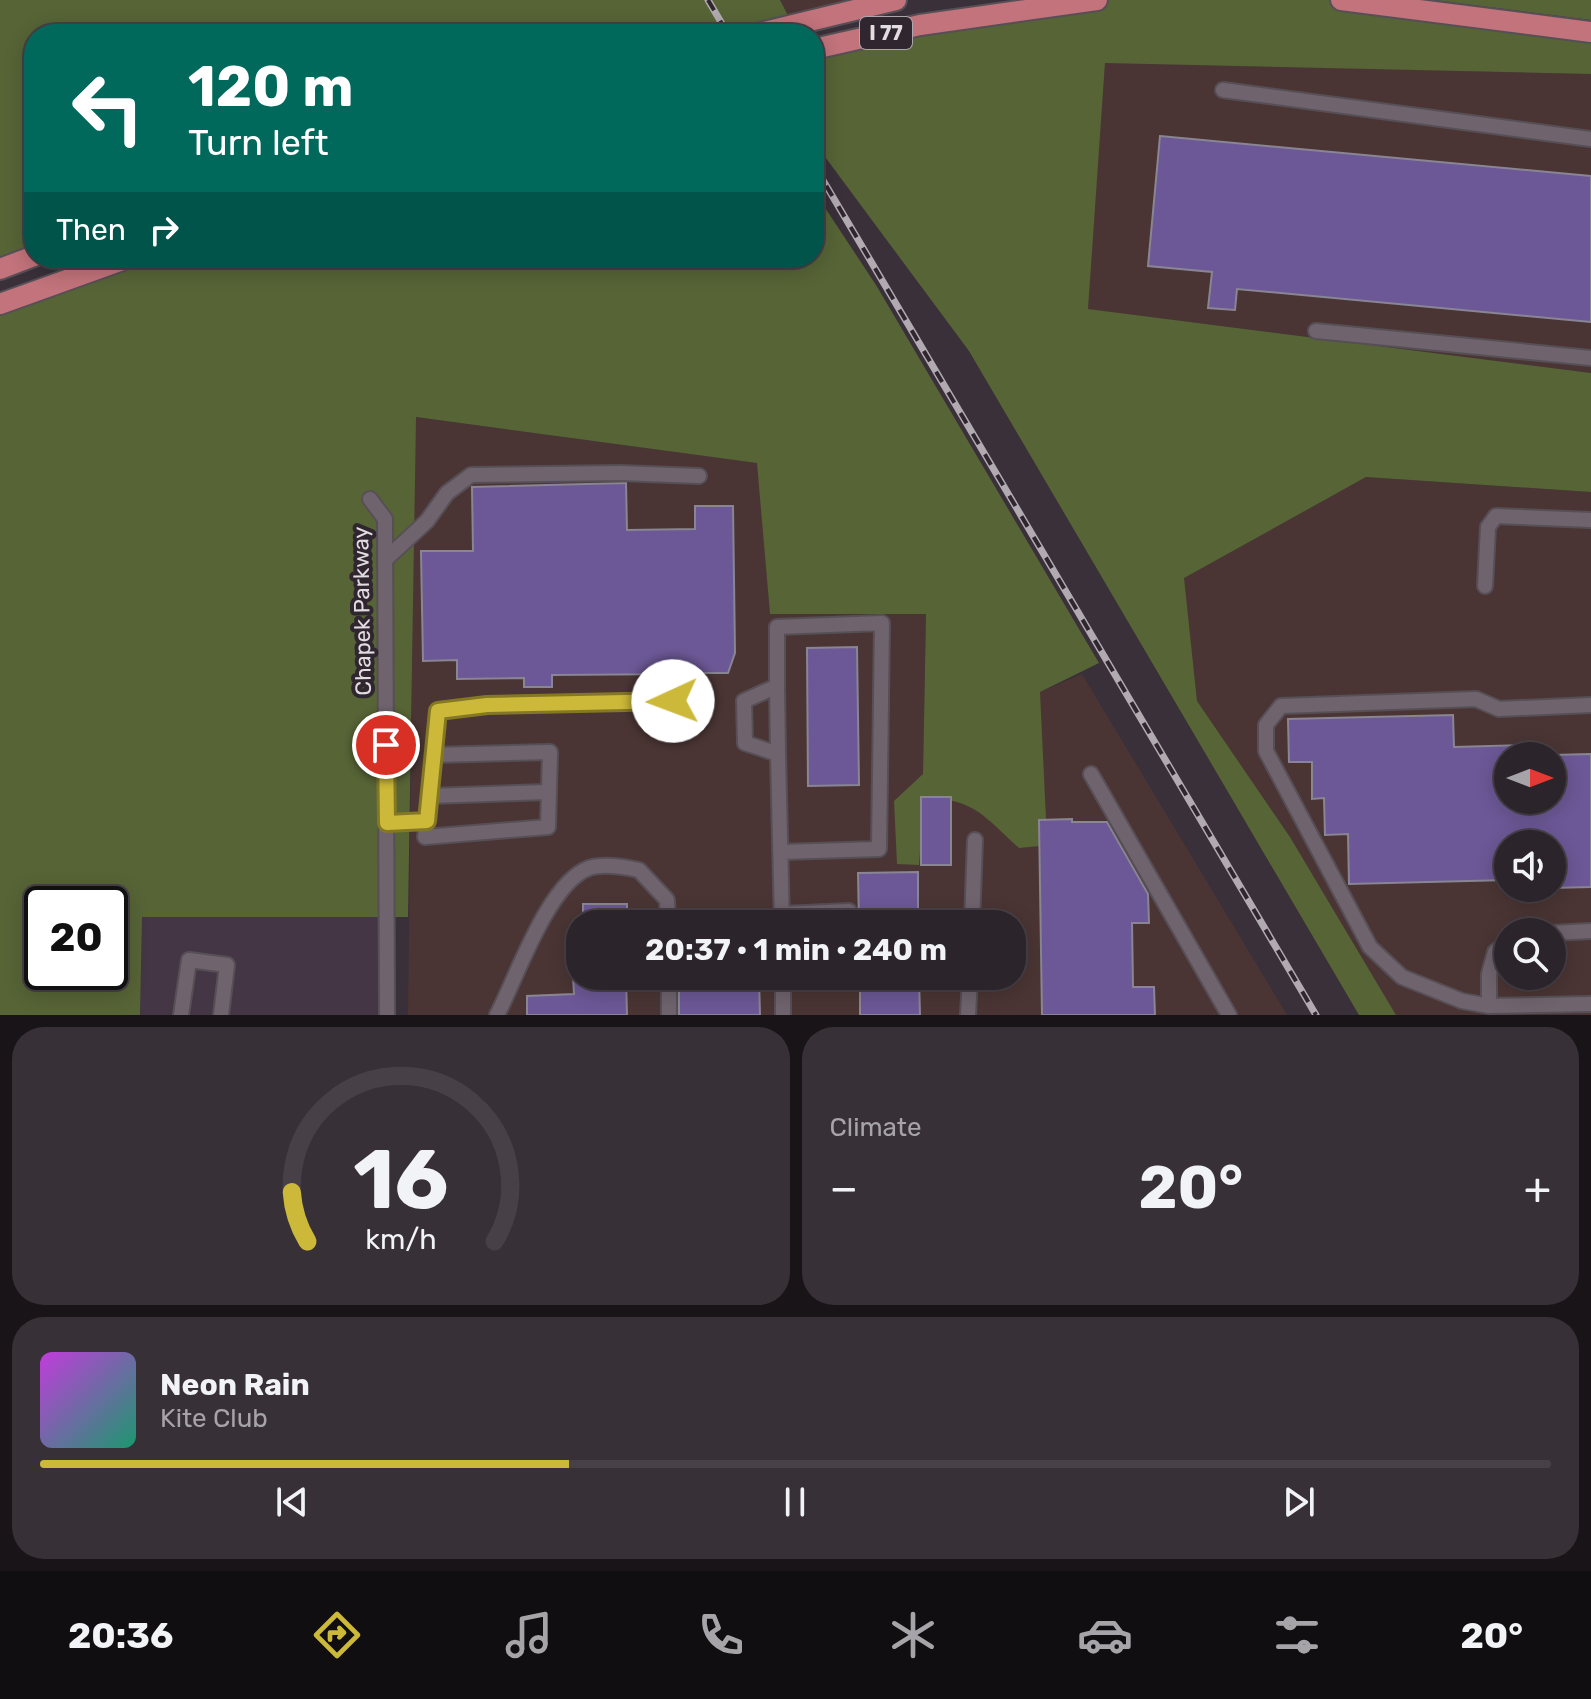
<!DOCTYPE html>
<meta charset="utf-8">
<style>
:root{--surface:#2b242b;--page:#373037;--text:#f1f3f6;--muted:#a6a4a9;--line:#474147;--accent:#ccb939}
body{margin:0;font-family:Rubik,sans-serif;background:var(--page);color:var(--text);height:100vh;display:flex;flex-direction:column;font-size:30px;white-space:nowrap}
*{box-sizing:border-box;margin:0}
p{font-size:26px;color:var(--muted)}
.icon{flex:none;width:44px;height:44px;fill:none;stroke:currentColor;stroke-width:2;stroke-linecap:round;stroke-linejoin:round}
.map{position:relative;height:1015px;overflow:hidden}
.sheet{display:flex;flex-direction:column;gap:12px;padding:12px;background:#181418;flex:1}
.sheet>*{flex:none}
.hud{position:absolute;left:24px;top:24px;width:800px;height:244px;border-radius:32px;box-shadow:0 4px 20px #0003,0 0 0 2px var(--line);background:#00695c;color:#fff;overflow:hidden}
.needle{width:52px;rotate:90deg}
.controls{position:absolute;left:1494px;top:742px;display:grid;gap:16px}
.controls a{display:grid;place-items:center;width:72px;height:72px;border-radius:50%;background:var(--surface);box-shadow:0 4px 20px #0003,0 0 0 2px var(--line);font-size:40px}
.speed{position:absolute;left:24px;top:886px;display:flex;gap:16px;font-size:40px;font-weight:700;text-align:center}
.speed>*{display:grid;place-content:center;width:104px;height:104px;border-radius:50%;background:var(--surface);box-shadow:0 4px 20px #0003,0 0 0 2px var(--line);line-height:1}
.speed .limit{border:4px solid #111;border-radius:12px;background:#fff;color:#111}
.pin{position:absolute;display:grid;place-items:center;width:68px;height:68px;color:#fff;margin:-34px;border:4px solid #fff;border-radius:50%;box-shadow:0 2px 8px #0007}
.me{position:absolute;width:88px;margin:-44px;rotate:268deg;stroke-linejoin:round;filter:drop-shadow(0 0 6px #0008)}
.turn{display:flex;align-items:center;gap:28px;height:168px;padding:0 32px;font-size:36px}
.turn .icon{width:104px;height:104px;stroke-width:2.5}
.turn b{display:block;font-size:56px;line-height:68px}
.then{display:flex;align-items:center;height:76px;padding:0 32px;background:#0003;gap:16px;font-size:30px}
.big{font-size:60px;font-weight:700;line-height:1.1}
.sheet .tile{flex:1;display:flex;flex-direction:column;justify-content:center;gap:12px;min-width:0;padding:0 28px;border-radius:32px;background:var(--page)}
.sheet .dial{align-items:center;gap:0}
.dial svg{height:208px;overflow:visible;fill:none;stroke:var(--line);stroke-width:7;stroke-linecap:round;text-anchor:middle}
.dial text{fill:var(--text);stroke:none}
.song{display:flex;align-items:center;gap:24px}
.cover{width:96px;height:96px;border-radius:12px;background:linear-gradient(135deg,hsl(290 70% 55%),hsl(160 70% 35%))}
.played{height:8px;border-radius:4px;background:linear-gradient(90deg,var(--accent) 35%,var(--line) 35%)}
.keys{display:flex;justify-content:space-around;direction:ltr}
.heat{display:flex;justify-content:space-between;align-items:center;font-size:44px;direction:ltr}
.sheet .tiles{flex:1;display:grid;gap:12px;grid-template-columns:1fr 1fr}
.tile:last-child{grid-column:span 2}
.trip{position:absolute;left:566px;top:910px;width:460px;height:80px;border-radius:32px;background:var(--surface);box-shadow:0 4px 20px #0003,0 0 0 2px var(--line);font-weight:700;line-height:80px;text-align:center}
.dock{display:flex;height:128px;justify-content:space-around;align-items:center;background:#110e11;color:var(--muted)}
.dock .icon{width:56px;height:56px}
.dock .current{color:var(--accent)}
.dock b{font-size:36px;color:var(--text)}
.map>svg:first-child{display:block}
.built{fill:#443644}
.industrial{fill:#4a3534;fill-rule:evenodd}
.green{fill:#576436;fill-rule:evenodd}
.building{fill:#6c5896;stroke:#898593;stroke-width:2}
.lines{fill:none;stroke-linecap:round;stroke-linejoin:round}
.minor-casing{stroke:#574f56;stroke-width:18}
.highway-casing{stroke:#574f56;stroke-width:24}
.minor{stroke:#6f646e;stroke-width:14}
.highway{stroke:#c2737b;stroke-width:20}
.rail-casing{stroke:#b1aab0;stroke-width:7}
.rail{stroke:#2f262f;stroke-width:4;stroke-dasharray:12;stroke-linecap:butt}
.route-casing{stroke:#857825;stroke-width:20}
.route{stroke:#ccb939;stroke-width:14}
.labels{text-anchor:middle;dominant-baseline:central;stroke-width:8;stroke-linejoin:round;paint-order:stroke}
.shield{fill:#2f262f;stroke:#ada6ac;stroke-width:2}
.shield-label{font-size:20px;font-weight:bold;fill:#e3dde2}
.street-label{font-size:22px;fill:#e3dde2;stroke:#2f262f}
</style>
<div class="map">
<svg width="1591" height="1015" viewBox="0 0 1591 1015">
<rect width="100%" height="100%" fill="#393039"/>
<path class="built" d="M141,917H387V1015H140Z"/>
<g class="industrial">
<path d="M780,0H896L793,25Z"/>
<path d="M1105,62L1591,74V373L1087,309Z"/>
<path d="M415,417L758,463L770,614H926L923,774L1040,692L1082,674L1287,1015H408ZM580,924H1012V976H580Z"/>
<path d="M1366,477L1591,492V1015H1396L1290,837L1197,701L1183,577ZM1508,756H1552V800H1508ZM1508,844H1552V888H1508ZM1508,932H1552V976H1508Z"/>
</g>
<g class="green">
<path d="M0,0H780L793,25L756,34H34V256L0,269Z"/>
<path d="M1097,0H1341L1591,32V74L1105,63L1088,309L1591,373V492L1366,477L1184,578L1197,701L1290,837L1396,1015H1359L969,351L814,142V49Z"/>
<path d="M1434,0H1591V20Z"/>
<path d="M814,191L876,285L1099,663L1040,692L1046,819L1039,820L1040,846L1019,848C985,818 977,800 928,798L922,823L919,865L897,864L894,801L923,774L926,614H770L757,463L416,417L408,917H142L140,1015H0V304L128,258H814ZM42,904H110V972H42Z"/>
</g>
<g class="building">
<path d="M1160,136L1591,176V322L1237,289L1235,310L1208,308L1212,272L1148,266Z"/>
<path d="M626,483L627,530L695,529V506H733L735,653L728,673H703L694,667L684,674L552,675V687H524V678L457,679V660L423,661L421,551H473L472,487Z"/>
<path d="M857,647L859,785L808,786L807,648Z"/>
<path d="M1453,715L1454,747L1525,745V756H1508V800H1552V755L1591,754V887L1552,888V844H1508V880L1349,884L1348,834L1325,835L1324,798L1312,799V762H1289L1288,719Z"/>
<rect x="921" y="797" width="30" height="68"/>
<path d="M1072,819V822H1107L1148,894L1149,923H1132L1133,987H1154L1155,1015H1042L1039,820Z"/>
<path d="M918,872V924H859L858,873Z"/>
<rect x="583" y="904" width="44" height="20"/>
<path d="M573,976H626L627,1015H527V996L574,994Z"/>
<path d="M679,976H759L760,1015H679Z"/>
<path d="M860,976H919L920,1015H860Z"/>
</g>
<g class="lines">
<defs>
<g id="minor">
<path d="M1223,90L1591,139"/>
<path d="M1316,331L1591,358"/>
<path d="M370,499L385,519L387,1015"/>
<path d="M385,560L427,521L447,493L471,475L620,473L699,476"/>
<path d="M1485,586L1488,527L1496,516L1591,520"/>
<path d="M777,686L778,754"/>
<path d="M1591,705L1499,709L1476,699L1281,706L1266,725V751L1370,947L1402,977L1462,1001L1489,1006L1591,1004"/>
<path d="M1091,774L1229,1015"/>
<path d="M430,796L548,792"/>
<path d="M427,821L425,837L548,827L550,752L433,755"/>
<path d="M387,823L427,821L438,711L487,705L673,701L684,697L694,677"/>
<path d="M781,852L879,849L882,623L777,627V686L744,701L745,743L778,754L782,924"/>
<path d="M782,914L849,911"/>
<path d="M972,924L975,840"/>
<path d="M1552,933L1591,931"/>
<path d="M669,976V1015"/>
<path d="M783,976V1015"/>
<path d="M1489,1006V974L1495,952L1508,943"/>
<path d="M181,1015L189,960L227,965L221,1015"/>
<path d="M497,1015C517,977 548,883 589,868C604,863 625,867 639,870L667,900L668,924"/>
<path d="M968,1015L970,976"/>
</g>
<g id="highway">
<path d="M1341,0L1591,32"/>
<path d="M756,34L896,0"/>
<path d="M814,49L920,25L1097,0"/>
<path d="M0,269L34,256"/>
<path d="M0,304L128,258"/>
</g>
</defs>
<use href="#minor" class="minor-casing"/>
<use href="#highway" class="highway-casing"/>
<use href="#minor" class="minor"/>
<use href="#highway" class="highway"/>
<defs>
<g id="rail">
<path d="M708,0L728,34"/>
<path d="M814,165L1316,1015"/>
</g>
</defs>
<use href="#rail" class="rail-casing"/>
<use href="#rail" class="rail"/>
</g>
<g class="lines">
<defs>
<path id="route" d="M386,745L387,823L427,821L438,711L487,705L673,701"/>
</defs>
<use href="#route" class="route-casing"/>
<use href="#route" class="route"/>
</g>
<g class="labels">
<rect class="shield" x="860" y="17" width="52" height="32" rx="6"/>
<g class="shield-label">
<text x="886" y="33">I 77</text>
</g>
<g class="street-label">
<text transform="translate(362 611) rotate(-91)">Chapek Parkway</text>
</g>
</g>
</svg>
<div class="controls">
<a><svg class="needle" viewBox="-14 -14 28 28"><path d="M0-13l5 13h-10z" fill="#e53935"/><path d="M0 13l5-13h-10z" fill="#a6a4a9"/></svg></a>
<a><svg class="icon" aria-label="sound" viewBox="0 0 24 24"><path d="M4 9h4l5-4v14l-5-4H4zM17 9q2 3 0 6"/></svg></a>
<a><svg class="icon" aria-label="search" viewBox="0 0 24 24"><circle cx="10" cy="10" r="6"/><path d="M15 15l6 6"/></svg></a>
</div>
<div class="speed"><div class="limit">20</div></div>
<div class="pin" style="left:386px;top:745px;background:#d93025"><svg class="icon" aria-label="arrive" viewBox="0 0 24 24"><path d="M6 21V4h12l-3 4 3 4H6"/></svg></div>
<svg class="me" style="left:673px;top:701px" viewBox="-20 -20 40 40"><circle r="19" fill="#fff"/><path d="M0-13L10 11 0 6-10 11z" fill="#ccb939"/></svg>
<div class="trip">20:37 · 1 min · 240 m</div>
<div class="hud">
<div class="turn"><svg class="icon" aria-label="left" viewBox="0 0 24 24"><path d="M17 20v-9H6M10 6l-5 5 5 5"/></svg><div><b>120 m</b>Turn left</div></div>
<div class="then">Then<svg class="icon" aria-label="right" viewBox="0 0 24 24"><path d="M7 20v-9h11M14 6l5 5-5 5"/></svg></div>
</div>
</div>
<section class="sheet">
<div class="tiles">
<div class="tile dial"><svg viewBox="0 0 100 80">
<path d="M14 69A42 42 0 1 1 86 69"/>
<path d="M14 69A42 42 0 0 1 8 50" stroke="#ccb939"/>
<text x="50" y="56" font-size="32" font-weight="700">16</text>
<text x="50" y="72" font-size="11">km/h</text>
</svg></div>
<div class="tile"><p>Climate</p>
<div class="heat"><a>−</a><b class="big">20°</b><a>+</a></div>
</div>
<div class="tile">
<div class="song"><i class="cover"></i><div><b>Neon Rain</b><p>Kite Club</p></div></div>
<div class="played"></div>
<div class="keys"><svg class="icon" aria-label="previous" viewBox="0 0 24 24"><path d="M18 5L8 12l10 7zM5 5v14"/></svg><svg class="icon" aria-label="pause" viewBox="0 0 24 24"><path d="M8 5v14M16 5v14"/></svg><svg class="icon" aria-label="next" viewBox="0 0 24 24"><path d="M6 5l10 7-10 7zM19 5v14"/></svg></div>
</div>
</div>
</section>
<nav class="dock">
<b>20:36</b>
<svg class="icon current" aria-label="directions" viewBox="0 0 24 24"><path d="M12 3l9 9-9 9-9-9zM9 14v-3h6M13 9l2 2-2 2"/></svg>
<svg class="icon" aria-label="music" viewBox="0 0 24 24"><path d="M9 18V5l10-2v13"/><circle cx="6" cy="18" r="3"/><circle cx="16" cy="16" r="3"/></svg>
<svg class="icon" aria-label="phone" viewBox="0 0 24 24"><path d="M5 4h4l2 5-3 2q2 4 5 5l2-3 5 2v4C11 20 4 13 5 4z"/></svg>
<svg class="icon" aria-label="climate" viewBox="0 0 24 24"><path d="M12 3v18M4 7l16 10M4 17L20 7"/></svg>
<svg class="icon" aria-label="car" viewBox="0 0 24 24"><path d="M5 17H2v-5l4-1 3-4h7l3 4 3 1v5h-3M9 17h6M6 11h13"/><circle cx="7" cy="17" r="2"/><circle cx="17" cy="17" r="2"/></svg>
<svg class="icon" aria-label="filters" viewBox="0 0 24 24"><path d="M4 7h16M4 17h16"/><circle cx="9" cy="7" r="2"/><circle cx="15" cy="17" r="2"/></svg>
<b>20°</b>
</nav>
